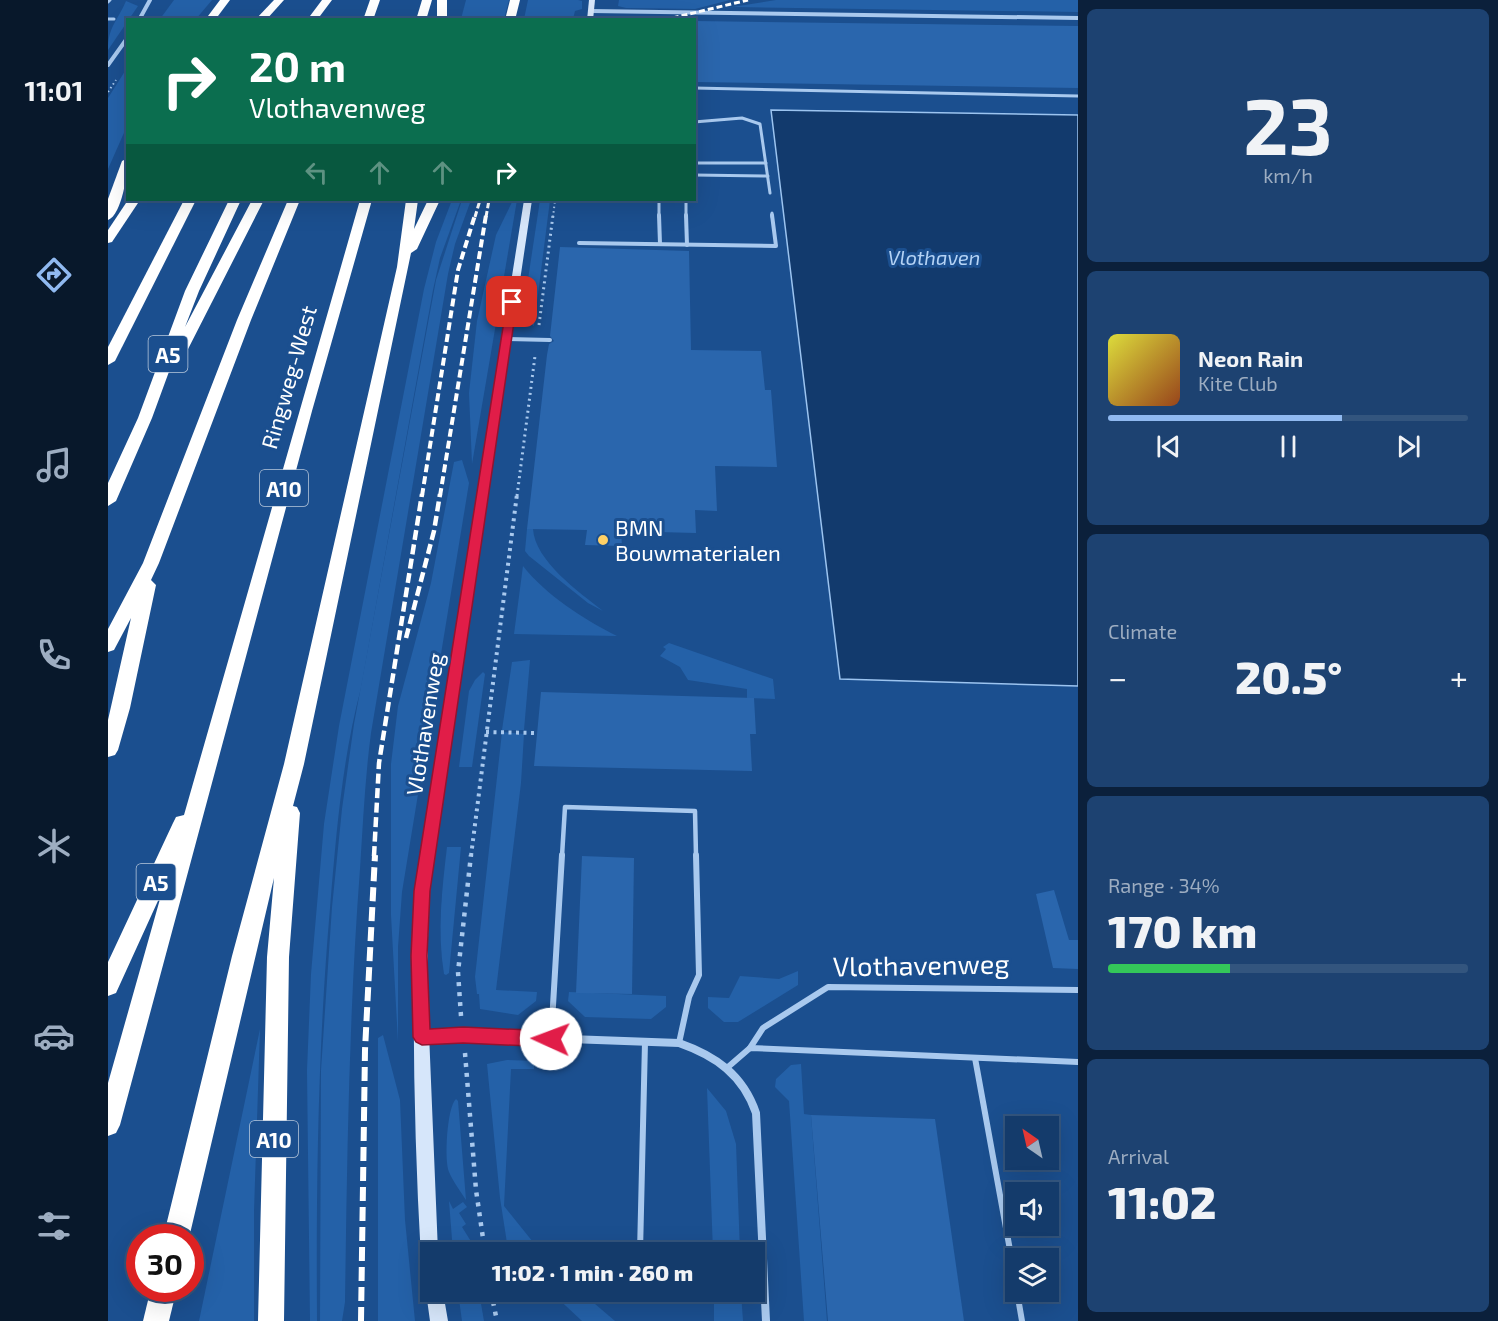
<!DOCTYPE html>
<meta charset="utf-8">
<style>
:root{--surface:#143b6b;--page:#1d4271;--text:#f1f3f6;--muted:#9dadc1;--line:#33557e;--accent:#90b9f0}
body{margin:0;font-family:"Exo 2",sans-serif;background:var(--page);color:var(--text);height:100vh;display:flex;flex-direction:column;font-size:22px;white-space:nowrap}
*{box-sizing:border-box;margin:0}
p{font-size:20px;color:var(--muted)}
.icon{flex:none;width:33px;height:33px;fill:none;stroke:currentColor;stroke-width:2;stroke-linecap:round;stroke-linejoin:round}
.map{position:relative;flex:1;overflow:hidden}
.side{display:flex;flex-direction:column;gap:9px;padding:9px;background:#0b203b;width:420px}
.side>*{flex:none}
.top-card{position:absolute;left:18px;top:18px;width:570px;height:183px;border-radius:0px;box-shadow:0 6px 24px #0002,0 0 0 2px var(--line);background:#0b6e4f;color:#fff;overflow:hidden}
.needle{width:39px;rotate:326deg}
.fabs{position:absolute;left:897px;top:1116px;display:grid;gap:12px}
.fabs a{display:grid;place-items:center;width:54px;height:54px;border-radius:0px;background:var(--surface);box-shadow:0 6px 24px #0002,0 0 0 2px var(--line);font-size:30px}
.speed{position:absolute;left:18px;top:1224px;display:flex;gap:12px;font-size:30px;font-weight:700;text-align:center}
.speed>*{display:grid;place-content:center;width:78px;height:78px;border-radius:50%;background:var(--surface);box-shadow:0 6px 24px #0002,0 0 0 2px var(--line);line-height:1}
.speed .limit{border:9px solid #d22;background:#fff;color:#111}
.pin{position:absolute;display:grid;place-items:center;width:51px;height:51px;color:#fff;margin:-26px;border-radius:12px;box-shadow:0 3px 9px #0006}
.me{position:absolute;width:66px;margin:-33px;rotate:272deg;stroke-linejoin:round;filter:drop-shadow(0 0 4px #0008)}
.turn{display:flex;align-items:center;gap:21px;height:126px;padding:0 24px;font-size:27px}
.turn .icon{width:78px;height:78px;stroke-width:2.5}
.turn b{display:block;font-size:42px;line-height:51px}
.lanes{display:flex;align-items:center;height:57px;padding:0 24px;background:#0003;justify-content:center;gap:30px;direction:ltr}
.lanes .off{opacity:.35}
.big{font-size:45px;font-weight:800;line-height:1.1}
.side .tile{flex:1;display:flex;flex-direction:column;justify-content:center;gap:9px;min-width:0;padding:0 21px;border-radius:9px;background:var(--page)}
.side .dial{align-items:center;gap:0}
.dial b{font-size:78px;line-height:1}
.song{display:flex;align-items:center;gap:18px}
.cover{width:72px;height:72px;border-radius:9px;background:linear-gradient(135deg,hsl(60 70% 55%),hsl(20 70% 35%))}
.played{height:6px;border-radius:3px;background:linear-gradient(90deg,var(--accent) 65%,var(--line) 65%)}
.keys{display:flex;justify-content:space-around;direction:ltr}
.heat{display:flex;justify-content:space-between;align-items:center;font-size:33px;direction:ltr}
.charge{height:9px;border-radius:4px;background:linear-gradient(90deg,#34c759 34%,var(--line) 0)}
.trip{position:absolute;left:312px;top:1242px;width:345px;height:60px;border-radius:0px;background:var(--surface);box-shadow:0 6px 24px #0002,0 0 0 2px var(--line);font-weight:800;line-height:60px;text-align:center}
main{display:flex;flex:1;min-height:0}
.dock{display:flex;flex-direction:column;width:108px;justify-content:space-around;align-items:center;background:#08182b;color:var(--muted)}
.dock .icon{width:42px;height:42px}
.dock .on{color:var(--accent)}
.dock b{font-size:27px;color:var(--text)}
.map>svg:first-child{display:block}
.green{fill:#2461a8}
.water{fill:#123a6d;stroke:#9cc4f0;stroke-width:1.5}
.building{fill:#2a66ad}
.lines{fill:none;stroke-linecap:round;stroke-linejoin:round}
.path-far3{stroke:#a9c9ee;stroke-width:2;stroke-dasharray:1.5 3;stroke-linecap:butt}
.path-far2{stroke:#a9c9ee;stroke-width:3;stroke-dasharray:2 4;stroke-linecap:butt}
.path-far1{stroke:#a9c9ee;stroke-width:4;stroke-dasharray:3 4.5;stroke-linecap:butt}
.path{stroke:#a9c9ee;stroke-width:4.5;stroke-dasharray:4 6;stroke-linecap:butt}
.service-far3{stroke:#a9c9ee;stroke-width:3}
.service-far2{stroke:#a9c9ee;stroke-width:4}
.service-far1{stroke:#a9c9ee;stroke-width:4.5}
.service{stroke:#a9c9ee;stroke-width:6}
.minor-far1{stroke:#a9c9ee;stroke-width:4}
.minor{stroke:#a9c9ee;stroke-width:8}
.secondary{fill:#d6e6fa;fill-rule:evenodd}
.motorway{fill:#fff;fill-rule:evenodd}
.rail-far3{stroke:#fff;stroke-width:3;stroke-dasharray:6 3;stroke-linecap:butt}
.rail-far2{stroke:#fff;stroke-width:4;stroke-dasharray:8 4;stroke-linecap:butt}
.rail-far1{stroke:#fff;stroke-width:4.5;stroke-dasharray:10 4.5;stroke-linecap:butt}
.rail{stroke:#fff;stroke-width:6;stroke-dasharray:14 6;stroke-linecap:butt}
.route{fill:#e11d48;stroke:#92132f;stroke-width:1.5}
.poi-dot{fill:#ffd166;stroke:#1b4f8f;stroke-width:2}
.labels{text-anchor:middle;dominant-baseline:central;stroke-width:6;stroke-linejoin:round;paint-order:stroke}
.far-water-label{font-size:20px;font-style:italic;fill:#b5d3f5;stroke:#1b4f8f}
.shield{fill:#1b4f8f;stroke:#bbcadd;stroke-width:1.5}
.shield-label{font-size:21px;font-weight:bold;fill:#fff}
.street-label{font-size:22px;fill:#fff;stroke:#1b4f8f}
.poi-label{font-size:22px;fill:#fff;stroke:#1b4f8f;text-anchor:start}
.near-street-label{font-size:27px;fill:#fff;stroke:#1b4f8f}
</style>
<main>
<nav class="dock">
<b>11:01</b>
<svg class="icon on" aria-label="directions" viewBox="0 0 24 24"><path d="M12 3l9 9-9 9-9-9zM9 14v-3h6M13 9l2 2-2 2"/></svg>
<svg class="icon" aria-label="music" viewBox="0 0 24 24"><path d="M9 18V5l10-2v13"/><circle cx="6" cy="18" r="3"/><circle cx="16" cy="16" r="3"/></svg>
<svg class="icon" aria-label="phone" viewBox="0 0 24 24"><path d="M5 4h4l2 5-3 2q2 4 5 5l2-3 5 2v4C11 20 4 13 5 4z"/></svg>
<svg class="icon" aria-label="climate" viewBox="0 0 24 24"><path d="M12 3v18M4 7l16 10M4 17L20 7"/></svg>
<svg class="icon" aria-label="car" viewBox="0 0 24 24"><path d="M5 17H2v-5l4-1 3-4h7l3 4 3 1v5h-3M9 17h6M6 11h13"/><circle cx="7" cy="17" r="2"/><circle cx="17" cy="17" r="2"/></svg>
<svg class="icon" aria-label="filters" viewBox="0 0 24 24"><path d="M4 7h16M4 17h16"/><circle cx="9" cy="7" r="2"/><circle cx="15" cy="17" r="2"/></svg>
</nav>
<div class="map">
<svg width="970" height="1321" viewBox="0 0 970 1321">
<rect width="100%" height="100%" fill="#1b4f8f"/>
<g class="green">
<path d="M66,0H104L88,19H52Z"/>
<path d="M358,0H401L396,19H353Z"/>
<path d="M420,0H470L474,1V9L467,11L465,19H416Z"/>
<path d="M511,0H622L587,9L518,8L510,6Z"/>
<path d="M668,0H970V12L626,7L605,10Z"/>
<path d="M18,1L30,6L0,50C0,27 9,22 18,1Z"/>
<path d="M19,68V126L0,169V98Z"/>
<path d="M344,200H353L332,258L325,290L253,688C234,760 228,835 222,908C210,1046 208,1183 209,1321H202L199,1070L203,974L216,824L231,726L316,289L328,242Z"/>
<path d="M354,200H363L347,244L340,274L263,733C257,778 255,823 252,869C241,1013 239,1158 237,1302L234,1321H212L213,1070L224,907L234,809L246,724L328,280Z"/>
<path d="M405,200H409L364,464L361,393L369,321L388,235Z"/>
<path d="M432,200H442L426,326L414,319Z"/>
<path d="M354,460L361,483L294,892L290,947V1042L283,915V764L290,706L323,583L346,462Z"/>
<path d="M419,529H425C427,561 471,592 495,611L480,603L421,556L417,551Z"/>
<path d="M415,566C438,595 475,619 509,636L406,634Z"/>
<path d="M561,643L665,679L667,699L639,698V689L580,680L572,667L552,656L558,649L555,647Z"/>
<path d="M422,660L416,730H394L404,662Z"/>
<path d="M375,672L377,674L364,767H351L361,691L367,680Z"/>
<path d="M394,732L416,734L413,783L388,990L429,992L428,1001L410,1015L372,1009L371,994H369L367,977Z"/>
<path d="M339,847H353L341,973L338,975L336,974C329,932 334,889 339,847Z"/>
<path d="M690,971V985L630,1022H616L600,1008V997L621,998L632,976L671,979Z"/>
<path d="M461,992L558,996V1007L543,1019L477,1017L460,1001Z"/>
<path d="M152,1029L146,1211V1321H91Z"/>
<path d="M275,1035L292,1100L297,1220L307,1321H270V1038Z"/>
<path d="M399,1060L426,1061V1069H403L396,1206L433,1252H407L399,1243L392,1198L379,1064Z"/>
<path d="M693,1064L696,1114L703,1115L719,1321H696L681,1101L667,1087L668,1079L683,1065Z"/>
<path d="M599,1088L618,1111L628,1144L632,1252H605Z"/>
<path d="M348,1099L350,1101L358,1200C352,1191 345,1181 341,1172C336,1160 339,1107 348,1099Z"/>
<path d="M341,1201L345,1209L355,1202L359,1207L351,1213L358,1224L354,1227L364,1243L366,1252H345Z"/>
<path d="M350,1292H371L376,1321H354Z"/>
<path d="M443,1292H473L507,1321H474Z"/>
<path d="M606,1292H633L635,1321H606Z"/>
</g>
<path class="water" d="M663,110L970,115V686L732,679Z"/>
<g class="building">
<path d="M586,21L970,26V88L586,82Z"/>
<path d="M452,247L581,251L583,350L653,351L657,390H663L669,467L607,466L609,511L587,510L588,533L513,531L514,546L477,545L479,530L419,529L439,355L441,344L446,341L442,336Z"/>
<path d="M433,692L646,698L648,734H642L644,771L426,766Z"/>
<path d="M474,856L526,858L524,994L468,993Z"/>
<path d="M946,890L961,940H970V969L945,968L928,894Z"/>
<path d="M703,1115L827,1119L856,1321H720Z"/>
</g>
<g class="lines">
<g class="path-far3">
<path d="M0,92L8,80"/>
<path d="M445,217L447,200"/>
</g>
<g class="path-far2">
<path d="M431,325L445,215"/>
<path d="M409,496L427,356"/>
</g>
<g class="path-far1">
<path d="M378,732L429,733"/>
<path d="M363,856L409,494"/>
</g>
<g class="path">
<path d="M353,1016L350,972L363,855"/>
<path d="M357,1053L368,1190L377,1252"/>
<path d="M383,1292L389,1321"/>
</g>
<g class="service-far3">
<path d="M0,2L2,0"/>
<path d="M0,19H6"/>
<path d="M586,88L970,96"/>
<path d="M586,122L634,118L652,124L662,193"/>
<path d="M586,163H658"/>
<path d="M586,175L660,176"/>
<path d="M551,200V217"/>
<path d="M578,200V217"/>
<path d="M664,213V217"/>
</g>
<g class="service-far2">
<path d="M551,215L552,244"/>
<path d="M578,215L579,245"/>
<path d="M471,243L668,246L664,215"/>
<path d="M399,339L442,340"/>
</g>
<path class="service-far1" d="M454,856L457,807L587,811L588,856"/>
<g class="service">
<path d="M443,1039L454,855"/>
<path d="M571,1043L581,997L591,975L588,855"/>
<path d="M642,1048L655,1028L720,987L970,990"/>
<path d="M867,1058L908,1283"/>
<path d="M620,1067L642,1048L970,1062"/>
<path d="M532,1252L537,1042"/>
<path d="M531,1292V1296"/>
<path d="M909,1292L914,1321"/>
</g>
<g class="minor-far1">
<path d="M483,11L970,18"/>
<path d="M31,20L42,0"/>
<path d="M0,65L20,37"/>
</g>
<path class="minor" d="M314,1037L355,1035L571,1043C608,1056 635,1075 648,1113L658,1321"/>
<g class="secondary">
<path d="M481,0H487L485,20H479Z"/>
<path d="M416,200H424L321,891L319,984L330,1252H322V1268L316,1265L313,1259C306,1137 304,1014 307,891Z"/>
<path d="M322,1285V1292H335L340,1321H322L318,1292Z"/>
</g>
<g class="motorway">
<path d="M112,0H122L107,20H97Z"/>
<path d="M166,0H176L158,20H147Z"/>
<path d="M214,0H224L209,20H199Z"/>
<path d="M262,0H272L265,20H255Z"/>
<path d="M314,0H324L318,20H308Z"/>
<rect x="329" y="0" width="10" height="20"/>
<path d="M402,0H412L407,20H397Z"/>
<path d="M20,158C20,171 14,215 0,220V199L14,161Z"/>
<path d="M20,200H32L4,242L0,243V230Z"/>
<path d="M76,200H88L7,361L0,365V347Z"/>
<path d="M121,200H133L91,291L77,327L144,200H156L77,355L75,358H66L44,418L8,501L0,506V483L30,418L77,291Z"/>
<path d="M180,200H192L143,320L51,563L43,580L48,585L22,708L10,750L7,755L0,757V720L23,618L6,650L0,652V629L35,563L129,320Z"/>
<path d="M252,200H264L204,411L12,1125L8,1133L0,1136V1083L54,892L8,993L0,996V962L65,823L68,817L76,815Z"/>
<path d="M298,200H310L306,229L320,200H332L309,249L303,253L196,764L185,806L189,807L192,813L181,957L176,1321H150L159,957L166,878L81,1238H55L124,956L176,764L289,267Z"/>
<path d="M43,1288H69L61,1321H35Z"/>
</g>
<g class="rail-far3">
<path d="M556,20L640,0"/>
<path d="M367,217L372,200"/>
<path d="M378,217L381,200"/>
</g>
<g class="rail-far2">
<path d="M314,496L350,270L367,215"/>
<path d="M332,496L378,215"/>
</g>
<g class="rail-far1">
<path d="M298,638L326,531L332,494"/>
<path d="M266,856L271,763L314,494"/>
</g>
<path class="rail" d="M253,1321L257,1050L267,855"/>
</g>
<path class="route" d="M404,299L409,302L322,891L319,956L322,1029L355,1027L443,1031L449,1033L451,1039L449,1045L443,1047L355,1043L314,1045L308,1042L305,1037L303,956L306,891L399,302Z"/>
<circle class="poi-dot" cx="495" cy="540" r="6"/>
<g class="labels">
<g class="far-water-label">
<text x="826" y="257">Vlothaven</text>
</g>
<g class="shield">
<rect x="40.5" y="336" width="39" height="36" rx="4.5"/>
<rect x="152" y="470" width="48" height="36" rx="4.5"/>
<rect x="28.5" y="864" width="39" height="36" rx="4.5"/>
<rect x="142" y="1121" width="48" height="36" rx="4.5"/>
</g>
<g class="shield-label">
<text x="60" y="354">A5</text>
<text x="176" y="488">A10</text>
<text x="48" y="882">A5</text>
<text x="166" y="1139">A10</text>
</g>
<g class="street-label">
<text transform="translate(180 377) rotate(-74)">Ringweg-West</text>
<text transform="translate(316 724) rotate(-81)">Vlothavenweg</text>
</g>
<g class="poi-label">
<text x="507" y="527">BMN<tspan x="507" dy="25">Bouwmaterialen</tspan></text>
</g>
<g class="near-street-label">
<text transform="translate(813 964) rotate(-1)">Vlothavenweg</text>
</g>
</g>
</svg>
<div class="fabs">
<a><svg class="needle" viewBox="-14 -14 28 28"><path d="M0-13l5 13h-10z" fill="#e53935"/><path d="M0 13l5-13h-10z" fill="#9dadc1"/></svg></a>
<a><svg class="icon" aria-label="sound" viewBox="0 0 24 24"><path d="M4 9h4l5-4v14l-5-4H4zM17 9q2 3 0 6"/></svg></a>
<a><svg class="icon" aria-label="layers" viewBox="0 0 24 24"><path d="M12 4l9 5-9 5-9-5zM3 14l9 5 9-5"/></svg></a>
</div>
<div class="speed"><div class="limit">30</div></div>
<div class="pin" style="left:404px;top:302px;background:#d93025"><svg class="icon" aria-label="arrive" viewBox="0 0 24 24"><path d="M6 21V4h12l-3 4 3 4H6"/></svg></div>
<svg class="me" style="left:443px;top:1039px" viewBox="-20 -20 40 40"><circle r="19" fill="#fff"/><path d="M0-13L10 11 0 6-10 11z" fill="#e11d48"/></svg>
<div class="trip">11:02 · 1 min · 260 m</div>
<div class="top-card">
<div class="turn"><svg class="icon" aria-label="right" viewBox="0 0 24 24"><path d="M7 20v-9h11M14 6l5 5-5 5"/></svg><div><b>20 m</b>Vlothavenweg</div></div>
<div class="lanes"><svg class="icon off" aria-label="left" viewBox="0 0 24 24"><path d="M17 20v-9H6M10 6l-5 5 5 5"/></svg><svg class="icon off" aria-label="ahead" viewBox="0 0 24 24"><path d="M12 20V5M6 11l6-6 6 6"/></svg><svg class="icon off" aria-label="ahead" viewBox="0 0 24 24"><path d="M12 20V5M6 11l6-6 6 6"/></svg><svg class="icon" aria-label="right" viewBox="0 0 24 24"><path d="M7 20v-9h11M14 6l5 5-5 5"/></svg></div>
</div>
</div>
<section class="side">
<div class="tile dial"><b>23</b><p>km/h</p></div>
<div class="tile">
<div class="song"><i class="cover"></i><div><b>Neon Rain</b><p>Kite Club</p></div></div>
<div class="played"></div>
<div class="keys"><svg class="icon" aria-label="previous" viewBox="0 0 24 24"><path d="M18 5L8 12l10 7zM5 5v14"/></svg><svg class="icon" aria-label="pause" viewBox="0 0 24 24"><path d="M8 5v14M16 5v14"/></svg><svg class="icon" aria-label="next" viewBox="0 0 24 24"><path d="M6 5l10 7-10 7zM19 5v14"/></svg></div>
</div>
<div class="tile"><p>Climate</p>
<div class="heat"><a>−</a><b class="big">20.5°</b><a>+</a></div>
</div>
<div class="tile"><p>Range · 34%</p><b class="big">170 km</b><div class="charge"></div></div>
<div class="tile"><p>Arrival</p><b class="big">11:02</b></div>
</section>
</main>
